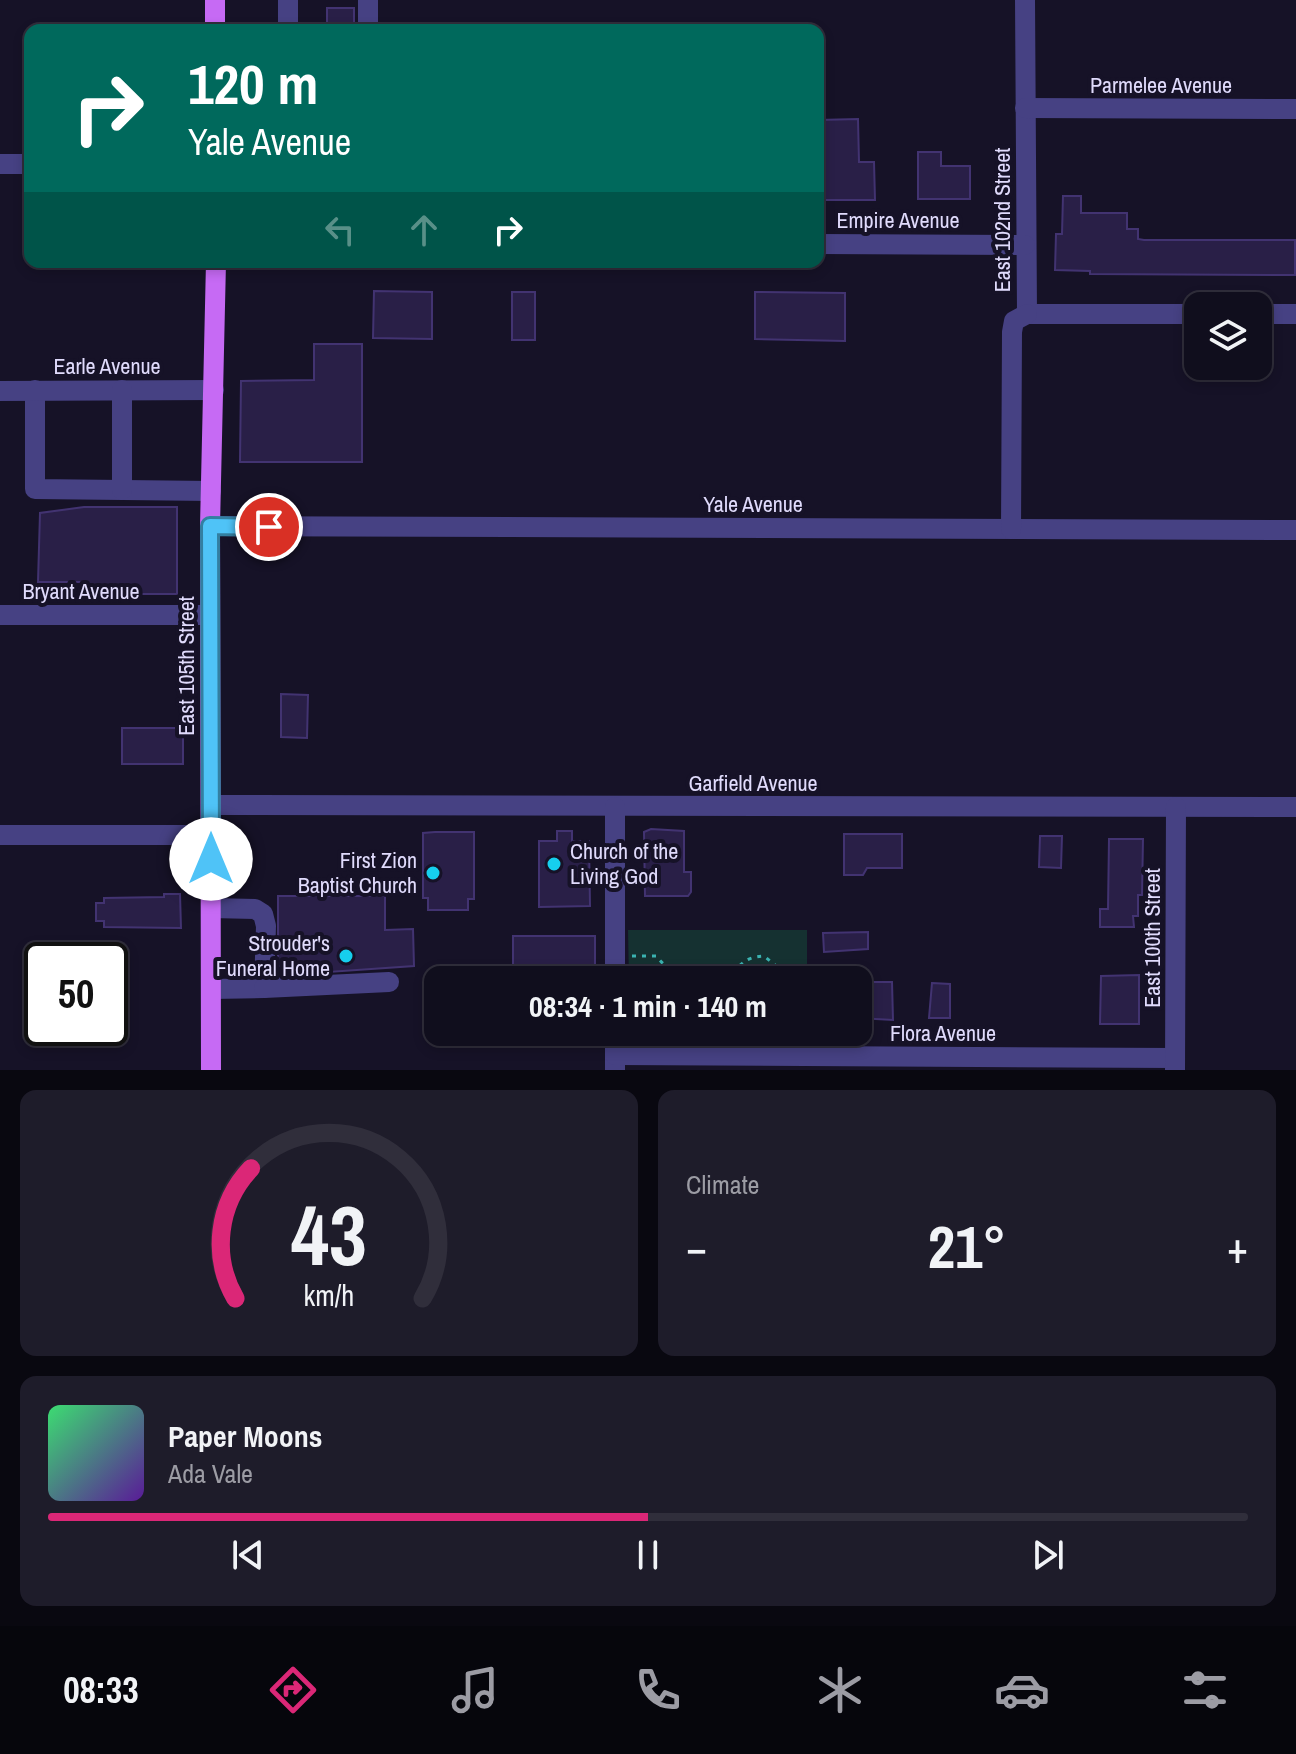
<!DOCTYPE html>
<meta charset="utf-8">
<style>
:root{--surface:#100e1d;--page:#1e1c2a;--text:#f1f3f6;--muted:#9c9ca4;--line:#302e3b;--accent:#db2777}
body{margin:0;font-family:"Archivo Narrow",sans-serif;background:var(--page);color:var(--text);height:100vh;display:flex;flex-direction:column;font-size:30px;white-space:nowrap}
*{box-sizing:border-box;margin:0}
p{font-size:26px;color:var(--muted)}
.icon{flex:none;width:44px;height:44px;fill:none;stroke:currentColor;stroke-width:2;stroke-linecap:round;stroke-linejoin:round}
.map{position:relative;height:1070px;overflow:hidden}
.side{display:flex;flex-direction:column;gap:20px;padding:20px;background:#090810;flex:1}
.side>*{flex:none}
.hud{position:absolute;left:24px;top:24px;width:800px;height:244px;border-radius:16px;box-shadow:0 4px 12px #0003,0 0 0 2px var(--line);background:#00695c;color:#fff;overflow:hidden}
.buttons{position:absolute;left:1184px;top:292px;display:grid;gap:16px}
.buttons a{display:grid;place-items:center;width:88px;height:88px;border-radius:16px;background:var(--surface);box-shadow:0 4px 12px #0003,0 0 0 2px var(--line);font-size:40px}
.speed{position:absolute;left:24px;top:942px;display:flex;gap:16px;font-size:40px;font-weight:700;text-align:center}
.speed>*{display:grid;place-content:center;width:104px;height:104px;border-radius:50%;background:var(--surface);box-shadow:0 4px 12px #0003,0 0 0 2px var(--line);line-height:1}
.speed .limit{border:4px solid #111;border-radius:12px;background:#fff;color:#111}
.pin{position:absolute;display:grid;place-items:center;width:68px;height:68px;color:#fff;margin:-34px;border:4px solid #fff;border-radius:50%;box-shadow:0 2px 8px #0007}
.me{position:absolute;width:88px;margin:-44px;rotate:0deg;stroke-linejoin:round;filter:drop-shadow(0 0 6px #0008)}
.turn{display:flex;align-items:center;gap:28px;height:168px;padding:0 32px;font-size:36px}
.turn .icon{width:104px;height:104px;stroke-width:2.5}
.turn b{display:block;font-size:56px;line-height:68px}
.lanes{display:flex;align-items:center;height:76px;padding:0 32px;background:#0003;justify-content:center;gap:40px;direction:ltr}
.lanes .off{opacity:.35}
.big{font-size:60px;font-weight:700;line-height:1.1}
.side .widget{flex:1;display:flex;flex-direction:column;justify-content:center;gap:12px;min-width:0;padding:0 28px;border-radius:16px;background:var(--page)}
.side .dial{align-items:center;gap:0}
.dial svg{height:208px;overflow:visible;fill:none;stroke:var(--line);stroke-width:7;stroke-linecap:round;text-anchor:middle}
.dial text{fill:var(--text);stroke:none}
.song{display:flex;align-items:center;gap:24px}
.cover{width:96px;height:96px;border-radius:12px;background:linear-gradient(135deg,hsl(140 70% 55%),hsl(270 70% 35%))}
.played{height:8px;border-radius:4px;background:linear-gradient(90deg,var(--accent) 50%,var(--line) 50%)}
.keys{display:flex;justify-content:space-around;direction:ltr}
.heat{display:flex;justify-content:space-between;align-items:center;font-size:44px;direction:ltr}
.side .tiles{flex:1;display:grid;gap:20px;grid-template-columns:1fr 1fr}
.widget:last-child{grid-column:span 2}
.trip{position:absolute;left:424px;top:966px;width:448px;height:80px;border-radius:16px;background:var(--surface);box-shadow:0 4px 12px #0003,0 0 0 2px var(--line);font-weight:700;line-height:80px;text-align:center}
.tabs{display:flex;height:128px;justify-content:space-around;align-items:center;background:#06060c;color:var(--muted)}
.tabs .icon{width:56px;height:56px}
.tabs .current{color:var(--accent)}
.tabs b{font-size:36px;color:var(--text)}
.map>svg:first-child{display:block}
.green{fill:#153131}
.building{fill:#291f47;stroke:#423371;stroke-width:2}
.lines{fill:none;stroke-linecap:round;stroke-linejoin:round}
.path{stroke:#3ab2b0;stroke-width:3;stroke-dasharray:4 6;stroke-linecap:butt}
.minor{stroke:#464183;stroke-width:20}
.major{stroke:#c66af4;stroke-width:20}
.route-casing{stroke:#337fa1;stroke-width:20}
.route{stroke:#4fc3f7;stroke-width:14}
.poi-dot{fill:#16cfee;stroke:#161227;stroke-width:3}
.labels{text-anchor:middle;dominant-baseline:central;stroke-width:8;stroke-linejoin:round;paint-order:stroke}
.street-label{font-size:22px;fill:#e0dbfc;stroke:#161227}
.poi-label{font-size:22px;fill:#e0dbfc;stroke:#161227;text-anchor:end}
</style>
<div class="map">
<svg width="1296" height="1070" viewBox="0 0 1296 1070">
<rect width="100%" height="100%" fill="#161227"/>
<g class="green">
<path d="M628,930H807V980H629Z"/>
<path d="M630,1032H808L807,1042L630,1045Z"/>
</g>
<g class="building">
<rect x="327" y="8" width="27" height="22"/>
<path d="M858,119L859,162H874L875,200H820L818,120Z"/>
<path d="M918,152H941V166H970V199H918Z"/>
<path d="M1063,196H1081V213H1127V229H1138V239L1144,240H1295V275L1090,274V271L1055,270L1056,234H1062Z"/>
<path d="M374,291L432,292V339L373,338Z"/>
<rect x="512" y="292" width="23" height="48"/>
<path d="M755,292L845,293V341L755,339Z"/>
<path d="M314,344H362V462H240L241,381L314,380Z"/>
<path d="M84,507H177V594H84V582H38L40,513Z"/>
<path d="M281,694L308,695L307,738L281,737Z"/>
<rect x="122" y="728" width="61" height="36"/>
<path d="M651,829L684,831V872H691V892L688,896H645L644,832Z"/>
<path d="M557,831H572V841H589L590,906L539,907V841H557Z"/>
<path d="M435,832H474V899H468V910H428V898H423V833Z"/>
<path d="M844,834H902V868H867L863,875H844Z"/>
<path d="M1040,836H1062L1061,868L1039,867Z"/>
<path d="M1109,839H1143L1142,895H1138V916H1133L1134,927H1100V909H1108Z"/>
<path d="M164,894H180L181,928L104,927V921H96V903H104V898L164,897Z"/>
<path d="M278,896H385V930L413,929L414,966L314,973V966H278Z"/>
<path d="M868,932V949L824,952L823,933Z"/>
<rect x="513" y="936" width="82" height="44"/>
<path d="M1139,975V1024H1100L1101,976Z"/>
<path d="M858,982H892L893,1020L858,1018Z"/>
<path d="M932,983L950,984V1018H929Z"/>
</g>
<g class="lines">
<g class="path">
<path d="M632,956H656L678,980"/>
<path d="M726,980C740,967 742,957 764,956L775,965L777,980"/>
</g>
<g class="minor">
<path d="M368,0V30"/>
<path d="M1025,0L1027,314"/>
<path d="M288,30V0"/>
<path d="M1025,108L1296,109"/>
<path d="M0,164H30"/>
<path d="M818,244L1025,245"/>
<path d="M1027,314H1198"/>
<path d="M1258,314H1296"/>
<path d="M35,390V489L211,491"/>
<path d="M0,391L214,390"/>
<path d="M122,490V390"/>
<path d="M210,526L1296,530"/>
<path d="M1011,529L1012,332L1014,321L1027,314"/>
<path d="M0,615H210"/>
<path d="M211,805L1296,807"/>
<path d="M615,807V980"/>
<path d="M0,835H211"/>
<path d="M211,908L255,909L263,914L266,926L264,988L212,989"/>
<path d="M264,988L389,982"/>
<path d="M615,1032V1070"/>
<path d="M615,1055L1175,1058"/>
<path d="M1175,1070L1176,807"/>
</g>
<g class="major">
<path d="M215,0V30"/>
<path d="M211,1070L210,526L216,262"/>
</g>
</g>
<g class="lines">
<defs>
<path id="route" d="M211,859L210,526L269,527"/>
</defs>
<use href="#route" class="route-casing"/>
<use href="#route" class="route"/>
</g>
<g class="poi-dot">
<circle cx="554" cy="864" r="8"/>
<circle cx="433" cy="873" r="8"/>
<circle cx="346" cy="956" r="8"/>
</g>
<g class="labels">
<g class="street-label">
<text x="1161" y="85">Parmelee Avenue</text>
<text x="898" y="220">Empire Avenue</text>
<text transform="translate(1002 220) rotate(-90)">East 102nd Street</text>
<text x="107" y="366">Earle Avenue</text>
<text x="753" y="504">Yale Avenue</text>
<text x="81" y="591">Bryant Avenue</text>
<text transform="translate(186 666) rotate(-90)">East 105th Street</text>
<text x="753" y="783">Garfield Avenue</text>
<text transform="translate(1152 938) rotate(-90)">East 100th Street</text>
<text x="943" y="1033">Flora Avenue</text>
</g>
<g class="poi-label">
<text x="570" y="851" text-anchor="start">Church of the<tspan x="570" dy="25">Living God</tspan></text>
<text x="417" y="860">First Zion<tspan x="417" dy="25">Baptist Church</tspan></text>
<text x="330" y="943">Strouder's<tspan x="330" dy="25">Funeral Home</tspan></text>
</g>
</g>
</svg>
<div class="buttons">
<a><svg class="icon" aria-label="layers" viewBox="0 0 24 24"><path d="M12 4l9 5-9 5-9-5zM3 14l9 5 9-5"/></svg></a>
</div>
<div class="speed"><div class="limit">50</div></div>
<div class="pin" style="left:269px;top:527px;background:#d93025"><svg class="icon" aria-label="arrive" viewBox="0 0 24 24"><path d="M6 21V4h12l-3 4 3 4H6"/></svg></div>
<svg class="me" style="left:211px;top:859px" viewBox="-20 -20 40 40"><circle r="19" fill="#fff"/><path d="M0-13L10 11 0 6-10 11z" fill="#4fc3f7"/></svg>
<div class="trip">08:34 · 1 min · 140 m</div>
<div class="hud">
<div class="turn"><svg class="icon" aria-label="right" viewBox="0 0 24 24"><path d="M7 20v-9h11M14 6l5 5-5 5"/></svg><div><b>120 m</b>Yale Avenue</div></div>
<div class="lanes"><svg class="icon off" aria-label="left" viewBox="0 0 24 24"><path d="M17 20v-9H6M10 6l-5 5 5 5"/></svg><svg class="icon off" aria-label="ahead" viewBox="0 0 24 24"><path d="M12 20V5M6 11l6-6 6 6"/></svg><svg class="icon" aria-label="right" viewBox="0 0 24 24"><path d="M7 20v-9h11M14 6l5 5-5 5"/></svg></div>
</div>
</div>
<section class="side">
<div class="tiles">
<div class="widget dial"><svg viewBox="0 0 100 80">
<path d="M14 69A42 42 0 1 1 86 69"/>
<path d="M14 69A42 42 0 0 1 20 19" stroke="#db2777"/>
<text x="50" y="56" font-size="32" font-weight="700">43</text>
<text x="50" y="72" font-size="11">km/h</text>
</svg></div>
<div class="widget"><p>Climate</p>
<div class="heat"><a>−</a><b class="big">21°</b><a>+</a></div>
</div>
<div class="widget">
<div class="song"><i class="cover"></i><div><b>Paper Moons</b><p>Ada Vale</p></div></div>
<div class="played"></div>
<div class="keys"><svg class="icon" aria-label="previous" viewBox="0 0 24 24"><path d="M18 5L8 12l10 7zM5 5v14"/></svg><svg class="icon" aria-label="pause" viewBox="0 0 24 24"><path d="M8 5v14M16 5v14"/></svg><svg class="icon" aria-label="next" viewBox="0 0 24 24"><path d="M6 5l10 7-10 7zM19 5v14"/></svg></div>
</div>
</div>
</section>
<nav class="tabs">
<b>08:33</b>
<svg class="icon current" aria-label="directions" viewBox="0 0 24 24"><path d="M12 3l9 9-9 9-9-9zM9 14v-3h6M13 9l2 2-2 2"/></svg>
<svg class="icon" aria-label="music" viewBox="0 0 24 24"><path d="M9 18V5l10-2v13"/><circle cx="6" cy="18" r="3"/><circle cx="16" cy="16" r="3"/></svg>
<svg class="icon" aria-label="phone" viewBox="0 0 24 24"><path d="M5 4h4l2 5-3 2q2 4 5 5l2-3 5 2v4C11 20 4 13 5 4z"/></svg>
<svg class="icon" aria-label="climate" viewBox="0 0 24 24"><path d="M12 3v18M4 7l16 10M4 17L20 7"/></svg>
<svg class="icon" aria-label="car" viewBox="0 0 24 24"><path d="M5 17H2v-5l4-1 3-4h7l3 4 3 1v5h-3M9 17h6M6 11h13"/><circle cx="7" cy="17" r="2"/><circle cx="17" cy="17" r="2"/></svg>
<svg class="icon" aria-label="filters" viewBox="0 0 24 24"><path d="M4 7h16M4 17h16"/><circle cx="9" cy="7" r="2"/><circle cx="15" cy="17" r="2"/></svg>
</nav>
